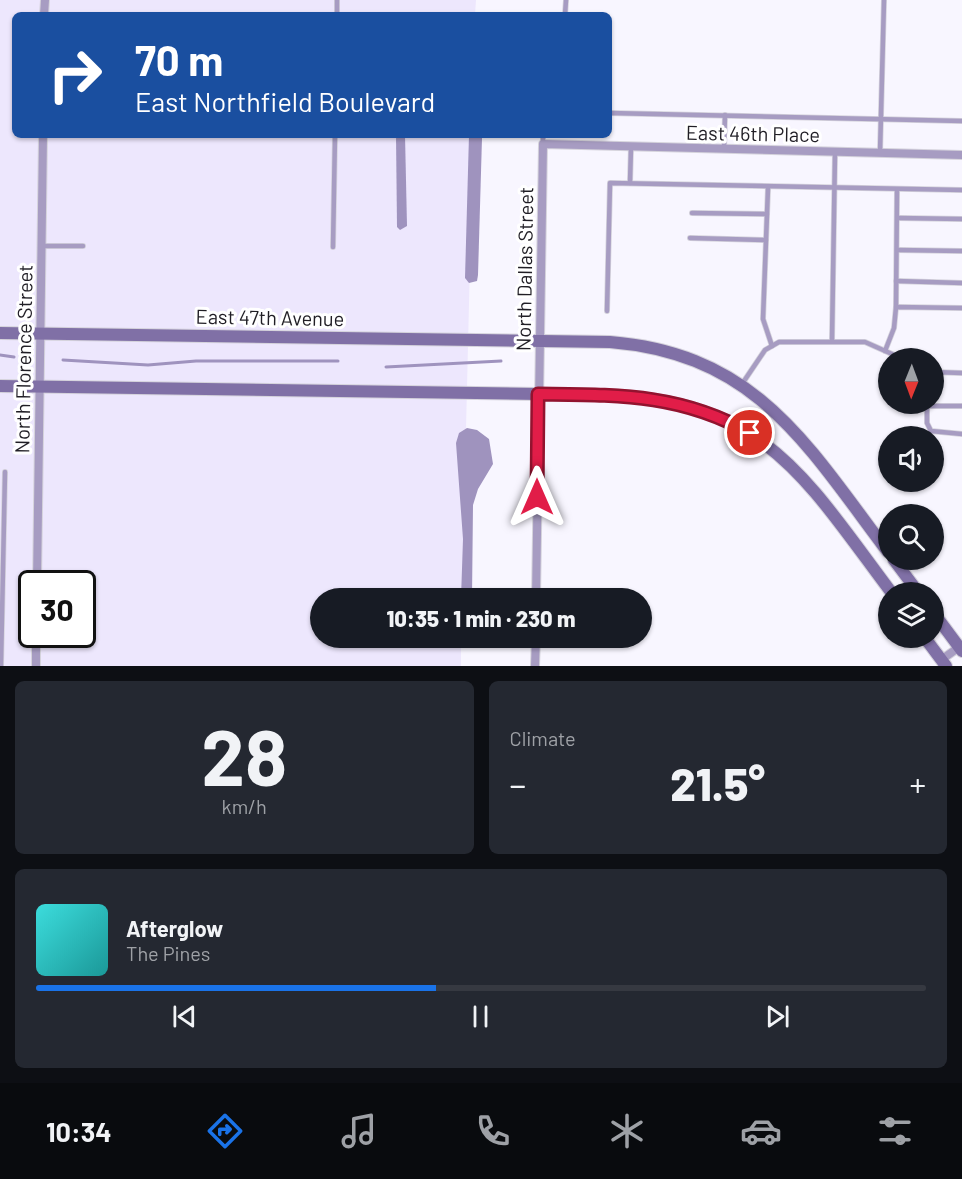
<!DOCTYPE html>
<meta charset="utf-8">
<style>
:root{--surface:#171b24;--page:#242831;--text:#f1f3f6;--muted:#9ea1a6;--line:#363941;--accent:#1a73e8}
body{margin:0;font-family:Barlow,sans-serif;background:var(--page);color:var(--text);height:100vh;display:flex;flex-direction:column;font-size:22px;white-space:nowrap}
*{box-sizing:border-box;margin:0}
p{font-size:20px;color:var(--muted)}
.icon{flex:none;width:33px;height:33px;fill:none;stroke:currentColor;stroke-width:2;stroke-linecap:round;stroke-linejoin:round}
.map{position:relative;height:666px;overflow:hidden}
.side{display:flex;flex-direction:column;gap:15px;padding:15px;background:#0d0f14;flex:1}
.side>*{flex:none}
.top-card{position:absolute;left:12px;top:12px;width:600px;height:126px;border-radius:9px;box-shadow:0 2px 4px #0004;background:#1a4fa0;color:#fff;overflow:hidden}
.needle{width:39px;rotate:181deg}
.controls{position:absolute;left:878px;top:348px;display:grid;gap:12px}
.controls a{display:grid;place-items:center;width:66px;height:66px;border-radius:50%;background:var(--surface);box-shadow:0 2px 4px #0004;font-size:30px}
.speed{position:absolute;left:18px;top:570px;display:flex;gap:12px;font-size:30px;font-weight:700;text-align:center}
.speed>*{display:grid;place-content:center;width:78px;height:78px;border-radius:50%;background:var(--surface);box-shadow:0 2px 4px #0004;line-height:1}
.speed .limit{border:3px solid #111;border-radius:9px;background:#fff;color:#111}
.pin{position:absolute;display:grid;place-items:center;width:51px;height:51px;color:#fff;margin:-26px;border:3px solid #fff;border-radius:50%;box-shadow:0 2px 6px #0007}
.me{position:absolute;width:66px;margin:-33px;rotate:0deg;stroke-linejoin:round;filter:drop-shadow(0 0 4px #0008)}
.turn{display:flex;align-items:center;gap:21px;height:126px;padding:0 24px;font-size:27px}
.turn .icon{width:78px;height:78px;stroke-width:2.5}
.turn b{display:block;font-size:42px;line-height:51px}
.big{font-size:45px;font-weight:800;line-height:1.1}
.side .card{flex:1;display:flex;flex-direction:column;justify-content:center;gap:9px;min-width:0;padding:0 21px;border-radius:9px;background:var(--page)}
.side .dial{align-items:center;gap:0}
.dial b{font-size:78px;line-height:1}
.song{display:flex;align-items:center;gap:18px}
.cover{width:72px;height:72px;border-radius:9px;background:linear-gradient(135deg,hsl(180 70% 55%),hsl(180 70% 35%))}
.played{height:6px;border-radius:3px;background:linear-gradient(90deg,var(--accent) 45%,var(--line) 45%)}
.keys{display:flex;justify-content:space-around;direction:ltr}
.heat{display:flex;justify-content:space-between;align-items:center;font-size:33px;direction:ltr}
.side .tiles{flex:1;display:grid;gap:15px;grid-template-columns:1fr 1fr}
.card:last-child{grid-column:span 2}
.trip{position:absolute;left:310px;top:588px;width:342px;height:60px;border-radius:30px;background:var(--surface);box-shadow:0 2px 4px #0004;font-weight:800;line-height:60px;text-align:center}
.tabs{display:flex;height:96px;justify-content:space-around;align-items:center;background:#090b0e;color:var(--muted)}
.tabs .icon{width:42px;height:42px}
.tabs .selected{color:var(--accent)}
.tabs b{font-size:27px;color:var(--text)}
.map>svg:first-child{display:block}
.built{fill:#ede7fd;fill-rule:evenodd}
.water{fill:#9f93be}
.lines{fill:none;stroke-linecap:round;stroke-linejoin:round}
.stream{stroke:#9f93be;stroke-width:3}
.lane-casing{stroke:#d5d3dc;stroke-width:6}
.street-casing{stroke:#d5d3dc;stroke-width:10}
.secondary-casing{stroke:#d5d3dc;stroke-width:14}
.lane{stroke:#a79cc2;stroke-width:4.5}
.street{stroke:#a79cc2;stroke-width:8}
.secondary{stroke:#8070a6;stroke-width:12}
.route-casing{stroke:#92132f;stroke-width:15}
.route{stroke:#e11d48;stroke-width:10}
.labels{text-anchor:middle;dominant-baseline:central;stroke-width:6;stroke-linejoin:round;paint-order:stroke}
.street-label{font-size:20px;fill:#201e25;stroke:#fff}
</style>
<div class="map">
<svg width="962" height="666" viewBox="0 0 962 666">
<rect width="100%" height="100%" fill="#f8f6ff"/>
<path class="built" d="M0,0H476L475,15H15V135H473L462,598H321V638H461V666H0ZM32,584H82V634H32Z"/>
<g class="water">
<path d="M396,135H405L407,226L400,230L397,227Z"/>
<path d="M469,135H482V138L478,275L477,281L469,283L465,278Z"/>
<path d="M467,428L477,430L489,439L493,464L478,489L473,505L472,598H461L463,539L456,443L459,433Z"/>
</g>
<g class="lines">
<g class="stream">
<path d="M0,355L14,357"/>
<path d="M63,360L148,365L196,361H338"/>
<path d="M386,367L501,361"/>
</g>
<defs>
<g id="lane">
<path d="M337,15V0"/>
<path d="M565,15L566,0"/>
<path d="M609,113L962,121"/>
<path d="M543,144V135"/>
<path d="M724,148L725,115"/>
<path d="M880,153L884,0"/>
<path d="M630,183L631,147"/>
<path d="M768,188L763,319L772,346"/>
<path d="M692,213L767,214"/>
<path d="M898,218L962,219"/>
<path d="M690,238L766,240"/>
<path d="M41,246H83"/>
<path d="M333,247L335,135"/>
<path d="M897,250L962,251"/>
<path d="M896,281L962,283"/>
<path d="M896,307L897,190"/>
<path d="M607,311L610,183L962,190"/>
<path d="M832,341L835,152"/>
<path d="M885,351L894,328L896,307L962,308"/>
<path d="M933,372L962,373"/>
<path d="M742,384L765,350L779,342H865L901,358"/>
<path d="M927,404V423L931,431L962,434"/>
<path d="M927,406H962"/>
<path d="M1,666L5,472"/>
</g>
<g id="street">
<path d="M44,15L45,0"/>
<path d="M37,584L43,135"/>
<path d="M536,598L543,144L962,155"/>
<path d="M941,660L962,645"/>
<path d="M36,666V634"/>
<path d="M535,666L536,638"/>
</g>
<g id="secondary">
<path d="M0,333L610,342C757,354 807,445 888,552"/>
<path d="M0,386L603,395C765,401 803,475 891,592"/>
<path d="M894,560L918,592"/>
<path d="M933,612L962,651"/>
<path d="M925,638L946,666"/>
</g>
</defs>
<use href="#lane" class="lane-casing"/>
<use href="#street" class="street-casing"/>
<use href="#secondary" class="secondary-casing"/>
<use href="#lane" class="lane"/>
<use href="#street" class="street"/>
<use href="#secondary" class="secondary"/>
</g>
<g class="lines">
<defs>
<path id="route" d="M537,497L538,394C616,395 680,393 750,433"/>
</defs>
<use href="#route" class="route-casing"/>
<use href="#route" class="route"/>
</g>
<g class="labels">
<g class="street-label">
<text transform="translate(753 133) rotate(1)">East 46th Place</text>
<text transform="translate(524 269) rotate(-89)">North Dallas Street</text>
<text transform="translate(270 317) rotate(1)">East 47th Avenue</text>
<text transform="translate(23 359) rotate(-89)">North Florence Street</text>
</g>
</g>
</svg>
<div class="controls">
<a><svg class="needle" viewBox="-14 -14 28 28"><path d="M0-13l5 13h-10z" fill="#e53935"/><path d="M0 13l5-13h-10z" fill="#9ea1a6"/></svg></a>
<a><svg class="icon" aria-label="sound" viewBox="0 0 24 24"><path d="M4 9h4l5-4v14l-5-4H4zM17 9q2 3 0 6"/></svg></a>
<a><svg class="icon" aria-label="search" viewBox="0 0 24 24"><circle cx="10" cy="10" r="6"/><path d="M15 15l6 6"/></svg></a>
<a><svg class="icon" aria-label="layers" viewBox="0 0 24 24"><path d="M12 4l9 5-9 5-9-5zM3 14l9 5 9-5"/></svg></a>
</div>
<div class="speed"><div class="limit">30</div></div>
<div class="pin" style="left:750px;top:433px;background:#d93025"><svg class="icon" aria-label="arrive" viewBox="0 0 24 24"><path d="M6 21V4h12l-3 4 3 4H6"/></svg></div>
<svg class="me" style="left:537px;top:497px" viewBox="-20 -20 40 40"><path d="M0-17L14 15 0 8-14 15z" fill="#e11d48" stroke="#fff" stroke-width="4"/></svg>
<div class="trip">10:35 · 1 min · 230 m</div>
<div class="top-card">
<div class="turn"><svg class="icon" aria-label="right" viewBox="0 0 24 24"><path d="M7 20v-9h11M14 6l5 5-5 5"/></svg><div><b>70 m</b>East Northfield Boulevard</div></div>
</div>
</div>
<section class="side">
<div class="tiles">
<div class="card dial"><b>28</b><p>km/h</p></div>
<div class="card"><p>Climate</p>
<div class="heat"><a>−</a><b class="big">21.5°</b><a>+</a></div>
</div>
<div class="card">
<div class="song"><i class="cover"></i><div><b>Afterglow</b><p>The Pines</p></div></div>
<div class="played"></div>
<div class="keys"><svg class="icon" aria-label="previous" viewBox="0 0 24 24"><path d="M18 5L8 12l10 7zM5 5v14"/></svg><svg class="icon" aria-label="pause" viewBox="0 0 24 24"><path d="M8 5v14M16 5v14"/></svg><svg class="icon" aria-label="next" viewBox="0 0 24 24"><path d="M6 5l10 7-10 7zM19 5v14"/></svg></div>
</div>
</div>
</section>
<nav class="tabs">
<b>10:34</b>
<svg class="icon selected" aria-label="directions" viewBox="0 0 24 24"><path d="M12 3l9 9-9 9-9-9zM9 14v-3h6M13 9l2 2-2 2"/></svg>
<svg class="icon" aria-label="music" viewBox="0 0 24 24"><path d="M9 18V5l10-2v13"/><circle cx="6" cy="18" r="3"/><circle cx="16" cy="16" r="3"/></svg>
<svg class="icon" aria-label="phone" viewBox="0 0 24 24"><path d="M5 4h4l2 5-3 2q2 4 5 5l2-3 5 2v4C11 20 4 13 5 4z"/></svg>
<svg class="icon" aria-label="climate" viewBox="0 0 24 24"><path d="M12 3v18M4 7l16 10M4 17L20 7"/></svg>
<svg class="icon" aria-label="car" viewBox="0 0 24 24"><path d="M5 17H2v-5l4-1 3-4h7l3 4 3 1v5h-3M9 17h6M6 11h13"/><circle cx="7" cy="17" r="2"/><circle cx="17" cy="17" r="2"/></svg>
<svg class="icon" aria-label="filters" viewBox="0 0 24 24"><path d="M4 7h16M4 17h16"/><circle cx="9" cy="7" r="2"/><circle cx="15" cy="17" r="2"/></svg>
</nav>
